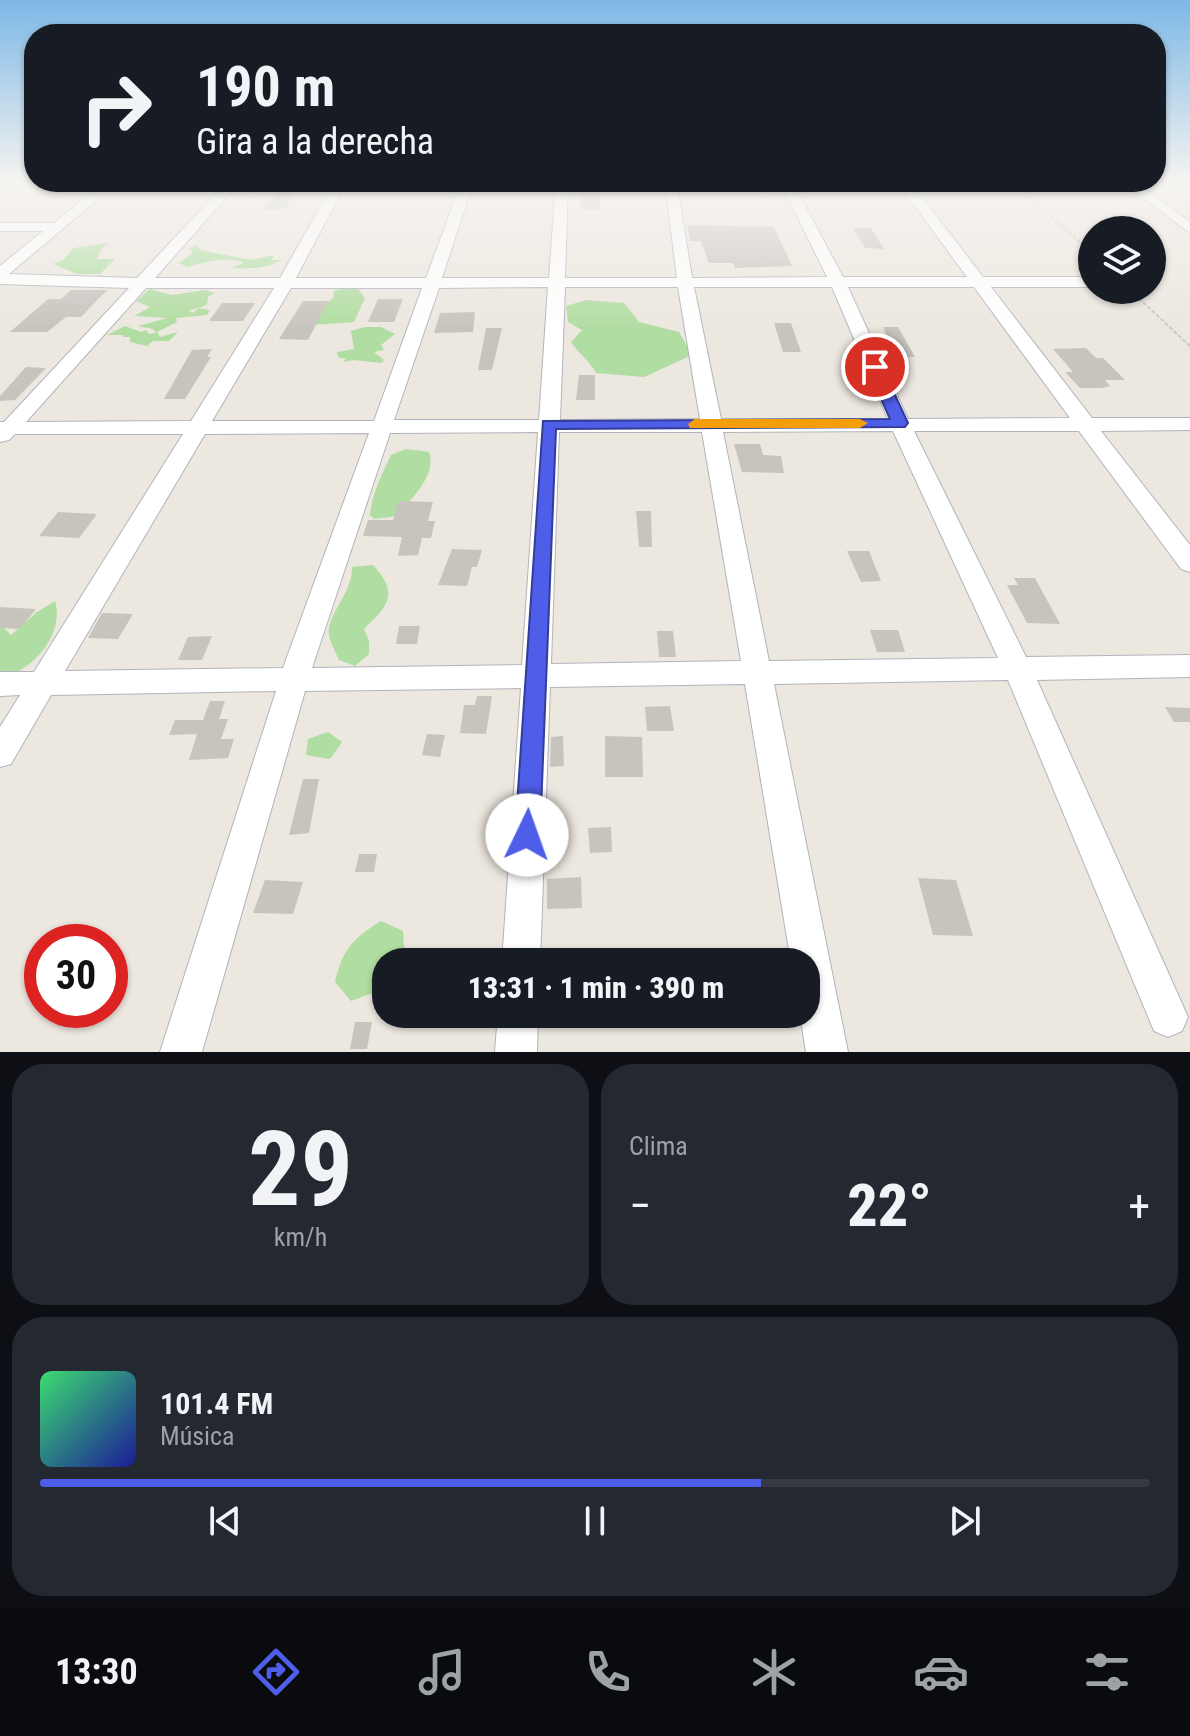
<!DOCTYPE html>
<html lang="es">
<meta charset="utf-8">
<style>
:root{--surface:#171b24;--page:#242831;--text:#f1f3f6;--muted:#9ea1a6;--line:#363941;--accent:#4f5ee9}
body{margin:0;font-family:"Roboto Condensed",sans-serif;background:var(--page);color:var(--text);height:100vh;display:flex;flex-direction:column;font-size:30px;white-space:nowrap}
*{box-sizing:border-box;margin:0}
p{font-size:26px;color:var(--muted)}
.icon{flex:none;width:44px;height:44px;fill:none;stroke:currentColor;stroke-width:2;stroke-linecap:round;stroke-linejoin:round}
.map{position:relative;height:1052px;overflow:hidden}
.sheet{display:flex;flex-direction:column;gap:12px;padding:12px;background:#0d0f14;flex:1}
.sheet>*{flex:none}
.hud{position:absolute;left:24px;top:24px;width:1142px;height:168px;border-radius:32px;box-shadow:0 2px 6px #0004;background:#171b24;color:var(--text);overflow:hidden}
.controls{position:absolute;left:1078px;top:216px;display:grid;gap:16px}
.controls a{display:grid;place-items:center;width:88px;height:88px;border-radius:50%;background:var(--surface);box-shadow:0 2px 6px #0004;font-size:40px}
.speed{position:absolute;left:24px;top:924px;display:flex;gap:16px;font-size:40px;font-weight:700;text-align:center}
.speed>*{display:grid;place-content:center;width:104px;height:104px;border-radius:50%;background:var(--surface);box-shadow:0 2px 6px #0004;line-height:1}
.speed .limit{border:12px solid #d22;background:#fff;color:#111}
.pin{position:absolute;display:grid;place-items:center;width:68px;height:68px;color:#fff;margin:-34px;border:4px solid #fff;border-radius:50%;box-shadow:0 2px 8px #0007}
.me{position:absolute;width:88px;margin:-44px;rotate:3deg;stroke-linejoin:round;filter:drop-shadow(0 0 6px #0008)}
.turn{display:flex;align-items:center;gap:28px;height:168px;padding:0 40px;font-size:36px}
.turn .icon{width:104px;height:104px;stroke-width:2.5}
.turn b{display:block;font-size:56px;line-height:68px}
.big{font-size:60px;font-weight:800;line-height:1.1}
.sheet .tile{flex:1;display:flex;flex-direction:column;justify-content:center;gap:12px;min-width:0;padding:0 28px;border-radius:32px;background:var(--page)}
.sheet .dial{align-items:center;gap:0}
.dial b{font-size:104px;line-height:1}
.song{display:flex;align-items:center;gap:24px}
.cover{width:96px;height:96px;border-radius:12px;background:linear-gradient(135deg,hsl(140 70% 55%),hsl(240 70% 35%))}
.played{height:8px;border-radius:4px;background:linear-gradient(90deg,var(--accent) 65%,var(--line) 65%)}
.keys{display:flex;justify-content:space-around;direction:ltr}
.heat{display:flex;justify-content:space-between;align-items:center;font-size:44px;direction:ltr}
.sheet .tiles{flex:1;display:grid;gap:12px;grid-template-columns:1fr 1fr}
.tile:last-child{grid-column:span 2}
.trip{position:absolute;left:372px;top:948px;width:448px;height:80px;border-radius:32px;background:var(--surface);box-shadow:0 2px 6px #0004;font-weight:800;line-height:80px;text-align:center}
.dock{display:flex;height:128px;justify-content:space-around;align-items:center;background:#090b0e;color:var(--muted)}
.dock .icon{width:56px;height:56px}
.dock .on{color:var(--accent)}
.dock b{font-size:36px;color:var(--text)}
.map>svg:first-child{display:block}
.green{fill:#b0dda1}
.building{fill:#c7c4be}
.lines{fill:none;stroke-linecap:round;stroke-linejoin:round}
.minor-casing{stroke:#b2b4bd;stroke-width:2}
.path{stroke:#c8c8c8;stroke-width:2;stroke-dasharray:4 2;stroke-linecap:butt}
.minor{fill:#fff;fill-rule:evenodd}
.route{fill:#4f5ee9;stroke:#333d97;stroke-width:2}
.slow{fill:#f59e0b}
</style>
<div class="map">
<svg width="1190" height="1052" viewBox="0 0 1190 1052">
<rect width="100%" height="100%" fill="#ece7df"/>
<g class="green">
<path d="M107,243L109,244L102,248L97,259H115L100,274H77L53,264L63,260L73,248Z"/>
<path d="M197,245L200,250L250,260L274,255L272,260H281C268,269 246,269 231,268L244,263C225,255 206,263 187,267L179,263L193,253L189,248Z"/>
<path d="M351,287L359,290L365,298L354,322L313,325L322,306L333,298L334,291Z"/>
<path d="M150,289L172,295L205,290L215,293L208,297L207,305L188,311L193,313L198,308L210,310L207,315L176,318L177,322L157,332L160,337L178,332L169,341H153L147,346L130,342V337H123V335H107L125,326L141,332L146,330L149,334L156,333L153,329L138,326L167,318L134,316L150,307L136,301Z"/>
<path d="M586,300L624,303L639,322L679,332L692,355L644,377L596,373C590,361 579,354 571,342L582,330L568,322L566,306Z"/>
<path d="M365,327H381L395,334L381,345L384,350L374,352L384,360L381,363L354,360L343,362L346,359L338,357L337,352L354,349L351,331Z"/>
<path d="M406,449L429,452C437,476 411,498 397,516L374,519L370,515C372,494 382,474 391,455Z"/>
<path d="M373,565C400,594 388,606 364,629L369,641V654L355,666L339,660C336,652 330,643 329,635C326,615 353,593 352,567Z"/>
<path d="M55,601C65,634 32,673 0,677V624L11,635L37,612Z"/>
<path d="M328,732L342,742L330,759L306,755L308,739Z"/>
<path d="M381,921L403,931L405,962H386V988L351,1001L335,982C343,949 352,939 381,921Z"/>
</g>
<g class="building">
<path d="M278,190L297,191L285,209L264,210Z"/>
<path d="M581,194H600V209H580Z"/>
<path d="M687,225L774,227L792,266L735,268L733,263H709L701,241H690Z"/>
<path d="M853,228H871L884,249L865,248Z"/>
<path d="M71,290H107L81,317H66L47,332H10L48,299H61Z"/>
<path d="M378,299H403L394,322H368Z"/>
<path d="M303,301H328L308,340L279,339Z"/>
<path d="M222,303H255L243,321H209Z"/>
<path d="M475,312L473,332L434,333L440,313Z"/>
<path d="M774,323H791L801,352H783Z"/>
<path d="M883,327H898L915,357H896Z"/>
<path d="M486,328H502L492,370H478Z"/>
<path d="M1086,348L1096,358H1103L1125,380H1105L1110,386L1102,388H1080L1065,372H1073L1053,349Z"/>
<path d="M212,349L207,357H211L185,399H164L192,350Z"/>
<path d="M26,367L46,368L15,400L0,401V396Z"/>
<path d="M579,375H595V400H576Z"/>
<path d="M734,444H760L763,455L781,456L784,473L742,472Z"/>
<path d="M399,501L433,502L428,521H435L431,538H422L418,555L398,556L402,537L363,536L368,520H393Z"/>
<path d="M636,511H651L652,547H639Z"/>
<path d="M58,512L97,514L79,538L39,536Z"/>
<path d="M452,549L482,550L477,567H472L467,586L438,585Z"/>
<path d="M847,551H869L881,581L861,582Z"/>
<path d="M1014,578H1035L1060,624L1027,623L1007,585H1018Z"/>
<path d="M0,607L36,609L20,629L0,628Z"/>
<path d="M102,613L133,614L118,639L88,638Z"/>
<path d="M399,626H420L417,644H396Z"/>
<path d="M870,630H898L905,652H877Z"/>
<path d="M657,631H673L676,657H659Z"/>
<path d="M212,636L202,660H178L188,637Z"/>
<path d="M477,696H492L486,734L460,733L464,705H475Z"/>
<path d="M210,701H225L219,719H228L221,739H234L228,758L189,760L197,734L169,735L175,720H203Z"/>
<path d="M670,706L674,731H647L645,707Z"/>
<path d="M1165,707L1190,708V722H1174Z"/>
<path d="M427,734L445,735L440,757L422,755Z"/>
<path d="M563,736L564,766L550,767L551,737Z"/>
<path d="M605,736L642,737L643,777H605Z"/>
<path d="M303,779H319L309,833L289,835Z"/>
<path d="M611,827L612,852L590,853L588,828Z"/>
<path d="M359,854H377L374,872H355Z"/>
<path d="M581,877L582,908L547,909V879Z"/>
<path d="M918,878L956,880L973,936L933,935Z"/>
<path d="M265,880L303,882L293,914L253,913Z"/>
<path d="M355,1022H372L367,1049H350Z"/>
</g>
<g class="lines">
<defs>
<g id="minor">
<path d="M103,183H117L9,274L137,278L226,183H239L155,278H280L334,183H346L296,278H426L461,183H473L442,278H549L556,183H568L565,278H677L665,183H677L692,278L827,277L781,183H793L843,277H967L898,183H911L983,277H1092V287H991L1092,418H1190V430L1101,431L1190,545V572L1181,569L1079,431H914L1026,657L1190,655V677L1037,680L1188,1017L1182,1031L1168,1037L1154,1031L1008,680L774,684L848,1052H806L800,1014H806V962H791L745,684L550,687L540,962H502L521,688L305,691L202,1052H160L276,691L51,695L11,764L0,767V727L20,695L0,696V672H34L183,434H15L9,440L0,442V422H4L129,288L0,284V266L43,231H0V223H54ZM548,287L539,420H394L439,288ZM565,287H678L700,419L560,420ZM694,287H832L888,419H721ZM848,287H974L1070,418L908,419ZM146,288H274L191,421L26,422ZM291,288H422L374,421H212ZM893,431L998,658L769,661L723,432ZM538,432L522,665L312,668L390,433ZM559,432H702L741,661L551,664ZM369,433L283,668L65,671L205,434Z"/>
<path d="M1123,183H1137L1190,222V233Z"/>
<path d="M498,1014H538L537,1052H495Z"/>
</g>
</defs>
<use href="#minor" class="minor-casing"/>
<g class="path">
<path d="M1016,183L1092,254"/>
<path d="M1130,290L1190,346"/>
</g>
<use href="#minor" class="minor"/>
</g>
<linearGradient id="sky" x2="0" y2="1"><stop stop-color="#7db8e6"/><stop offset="0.55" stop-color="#f6f4f1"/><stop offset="1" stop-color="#f6f4f1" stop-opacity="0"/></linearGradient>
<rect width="1190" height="330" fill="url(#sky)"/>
<path class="route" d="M875,362L882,367L908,423L905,427L556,429L540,835L537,843L527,847L518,843L515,835L543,421L890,419L867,367Z"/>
<path class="slow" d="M695,419H860L868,423L860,428H690L688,424Z"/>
</svg>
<div class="controls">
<a><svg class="icon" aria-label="layers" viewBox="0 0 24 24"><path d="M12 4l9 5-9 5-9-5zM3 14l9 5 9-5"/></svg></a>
</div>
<div class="speed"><div class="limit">30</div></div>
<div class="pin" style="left:875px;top:367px;background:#d93025"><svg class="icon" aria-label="arrive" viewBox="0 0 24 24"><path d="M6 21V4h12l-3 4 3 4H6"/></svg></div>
<svg class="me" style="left:527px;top:835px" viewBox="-20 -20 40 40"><circle r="19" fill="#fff"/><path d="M0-13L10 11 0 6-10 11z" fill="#4f5ee9"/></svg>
<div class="trip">13:31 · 1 min · 390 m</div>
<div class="hud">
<div class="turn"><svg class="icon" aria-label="right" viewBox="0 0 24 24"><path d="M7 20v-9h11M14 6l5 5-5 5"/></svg><div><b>190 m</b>Gira a la derecha</div></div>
</div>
</div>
<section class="sheet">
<div class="tiles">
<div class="tile dial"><b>29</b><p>km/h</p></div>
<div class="tile"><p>Clima</p>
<div class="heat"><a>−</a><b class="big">22°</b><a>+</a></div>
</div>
<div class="tile">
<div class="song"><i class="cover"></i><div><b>101.4 FM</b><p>Música</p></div></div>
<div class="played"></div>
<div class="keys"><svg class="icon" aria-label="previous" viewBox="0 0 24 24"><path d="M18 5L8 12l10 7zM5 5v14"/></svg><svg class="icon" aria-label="pause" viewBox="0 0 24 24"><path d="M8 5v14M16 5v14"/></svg><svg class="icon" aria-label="next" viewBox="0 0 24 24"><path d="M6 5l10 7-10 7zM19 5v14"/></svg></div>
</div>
</div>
</section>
<nav class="dock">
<b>13:30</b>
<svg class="icon on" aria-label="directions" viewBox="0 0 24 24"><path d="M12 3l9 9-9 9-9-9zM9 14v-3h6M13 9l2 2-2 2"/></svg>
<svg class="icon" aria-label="music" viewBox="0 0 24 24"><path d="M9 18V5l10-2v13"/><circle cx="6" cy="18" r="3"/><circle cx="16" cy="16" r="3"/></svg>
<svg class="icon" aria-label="phone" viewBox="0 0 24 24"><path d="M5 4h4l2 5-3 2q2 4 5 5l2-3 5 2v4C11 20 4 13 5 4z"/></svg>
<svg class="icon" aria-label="climate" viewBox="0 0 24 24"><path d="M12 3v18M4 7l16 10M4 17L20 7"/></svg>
<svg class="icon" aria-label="car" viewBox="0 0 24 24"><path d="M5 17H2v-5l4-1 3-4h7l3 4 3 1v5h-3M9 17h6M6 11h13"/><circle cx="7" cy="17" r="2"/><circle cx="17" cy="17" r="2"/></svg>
<svg class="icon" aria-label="filters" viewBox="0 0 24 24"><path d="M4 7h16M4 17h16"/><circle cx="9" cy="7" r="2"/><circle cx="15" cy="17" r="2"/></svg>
</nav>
